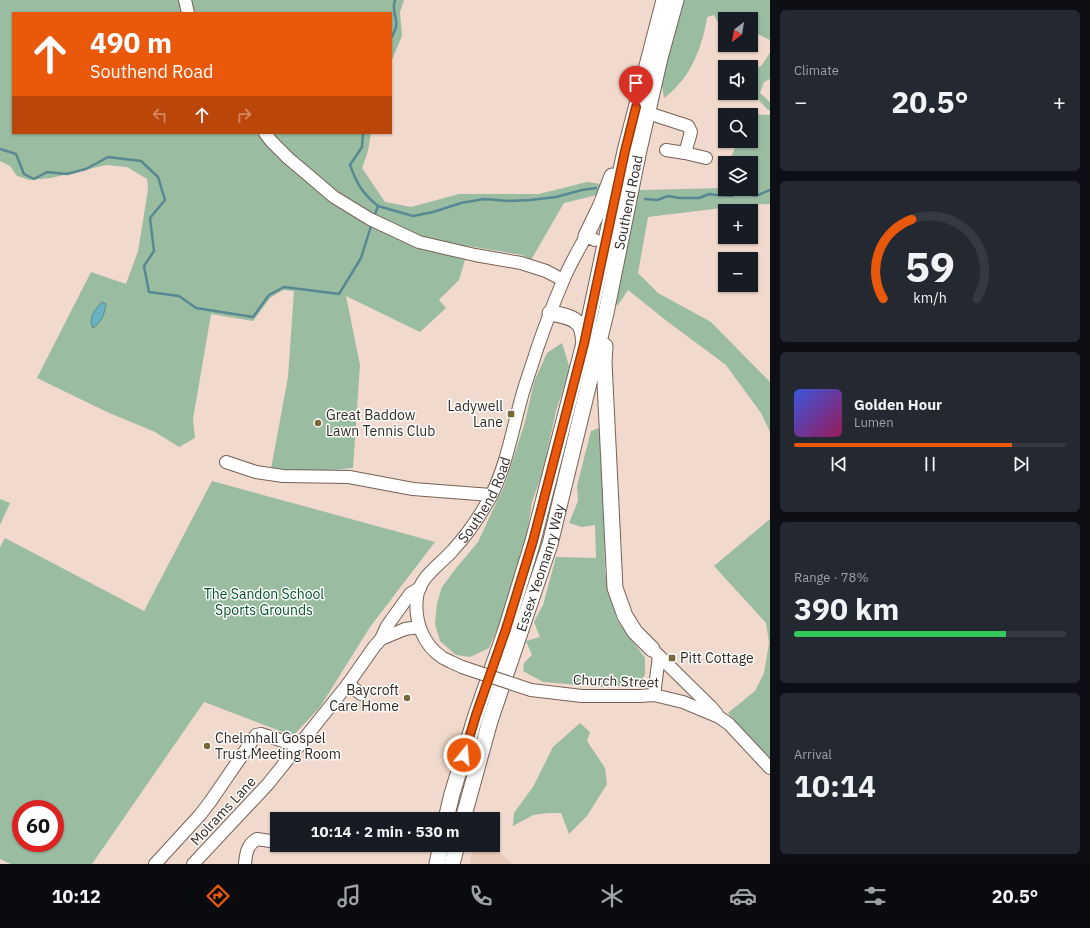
<!DOCTYPE html>
<meta charset="utf-8">
<style>
:root{--surface:#171b24;--page:#242831;--text:#f1f3f6;--muted:#9ea1a6;--line:#363941;--accent:#ea580c}
body{margin:0;font-family:"IBM Plex Sans",sans-serif;background:var(--page);color:var(--text);height:100vh;display:flex;flex-direction:column;font-size:15px;white-space:nowrap}
*{box-sizing:border-box;margin:0}
p{font-size:13px;color:var(--muted)}
.icon{flex:none;width:22px;height:22px;fill:none;stroke:currentColor;stroke-width:2;stroke-linecap:round;stroke-linejoin:round}
.map{position:relative;flex:1;overflow:hidden}
.details{display:flex;flex-direction:column;gap:10px;padding:10px;background:#0d0f14;width:320px}
.details>*{flex:none}
.banner{position:absolute;left:12px;top:12px;width:380px;height:122px;border-radius:0px;box-shadow:0 1px 3px #0004;background:#ea580c;color:#fff;overflow:hidden}
.needle{width:26px;rotate:211deg}
.tools{position:absolute;left:718px;top:12px;display:grid;gap:8px}
.tools a{display:grid;place-items:center;width:40px;height:40px;border-radius:0px;background:var(--surface);box-shadow:0 1px 3px #0004;font-size:20px}
.speed{position:absolute;left:12px;top:800px;display:flex;gap:8px;font-size:20px;font-weight:700;text-align:center}
.speed>*{display:grid;place-content:center;width:52px;height:52px;border-radius:50%;background:var(--surface);box-shadow:0 1px 3px #0004;line-height:1}
.speed .limit{border:6px solid #d22;background:#fff;color:#111}
.pin{position:absolute;display:grid;place-items:center;width:34px;height:34px;color:#fff;margin:-41px -17px;border-radius:50% 50% 50% 0;rotate:-45deg;box-shadow:0 0 4px #0007}
.pin .icon{rotate:45deg}
.me{position:absolute;width:44px;margin:-22px;rotate:17deg;stroke-linejoin:round;filter:drop-shadow(0 0 3px #0008)}
.turn{display:flex;align-items:center;gap:14px;height:84px;padding:0 12px;font-size:18px}
.turn .icon{width:52px;height:52px;stroke-width:2.5}
.turn b{display:block;font-size:28px;line-height:34px}
.lanes{display:flex;align-items:center;height:38px;padding:0 12px;background:#0003;justify-content:center;gap:20px;direction:ltr}
.lanes .off{opacity:.35}
.big{font-size:30px;font-weight:700;line-height:1.1}
.details .tile{flex:1;display:flex;flex-direction:column;justify-content:center;gap:6px;min-width:0;padding:0 14px;border-radius:6px;background:var(--page)}
.details .dial{align-items:center;gap:0}
.dial svg{height:104px;overflow:visible;fill:none;stroke:var(--line);stroke-width:7;stroke-linecap:round;text-anchor:middle}
.dial text{fill:var(--text);stroke:none}
.song{display:flex;align-items:center;gap:12px}
.cover{width:48px;height:48px;border-radius:6px;background:linear-gradient(135deg,hsl(230 70% 55%),hsl(330 70% 35%))}
.played{height:4px;border-radius:2px;background:linear-gradient(90deg,var(--accent) 80%,var(--line) 80%)}
.keys{display:flex;justify-content:space-around;direction:ltr}
.heat{display:flex;justify-content:space-between;align-items:center;font-size:22px;direction:ltr}
.charge{height:6px;border-radius:3px;background:linear-gradient(90deg,#34c759 78%,var(--line) 0)}
.trip{position:absolute;left:270px;top:812px;width:230px;height:40px;border-radius:0px;background:var(--surface);box-shadow:0 1px 3px #0004;font-weight:700;line-height:40px;text-align:center}
.menu{display:flex;height:64px;justify-content:space-around;align-items:center;background:#090b0e;color:var(--muted)}
.menu .icon{width:28px;height:28px}
.menu .selected{color:var(--accent)}
.menu b{font-size:18px;color:var(--text)}
main{display:flex;flex:1;min-height:0}
.map>svg:first-child{display:block}
.built{fill:#e9cbbc}
.green{fill:#9abca1;fill-rule:evenodd}
.water{fill:#69b2c2;stroke:#588993}
.lines{fill:none;stroke-linecap:round;stroke-linejoin:round}
.stream{stroke:#588993;stroke-width:2.5}
.minor-casing{stroke:#766257;stroke-width:14}
.major-casing{stroke:#766257;stroke-width:17}
.minor{stroke:#fff;stroke-width:12}
.major{stroke:#fff;stroke-width:15}
.minor-bridge-casing{stroke:#766257;stroke-width:14;stroke-linecap:butt}
.minor-bridge{stroke:#fff;stroke-width:12}
.route-casing{stroke:#983908;stroke-width:10}
.route{stroke:#ea580c;stroke-width:7}
.poi-dot{fill:#796735;stroke:#fff;stroke-width:1.5}
.labels{text-anchor:middle;dominant-baseline:central;stroke-width:3;stroke-linejoin:round;paint-order:stroke}
.street-label{font-size:14px;fill:#312924;stroke:#fff}
.poi-label{font-size:14px;fill:#312924;stroke:#fff;text-anchor:start}
.park-label{font-size:14px;fill:#005424;stroke:#fff}
</style>
<main>
<div class="map">
<svg width="770" height="864" viewBox="0 0 770 864">
<rect width="100%" height="100%" fill="#f1d9cd"/>
<path class="built" d="M473,845H490L513,864H470Z"/>
<g class="green">
<path d="M0,0H404L400,12L402,36L391,62V13H13V133H371L368,151L362,168L385,202L411,207L459,194H539L587,182L642,190L725,188L751,189V163H729V162L738,141H751V115H749L750,114L770,115V204L746,205L648,217L638,273L658,293L711,322L770,382V432L761,413L726,365L668,322L628,290L618,305L613,303L601,194L564,203L531,260L522,255L468,246V250L459,280L439,300L446,308L420,332L346,296L360,365L353,468C325,471 300,472 271,469L288,377L294,291L283,290L270,298L253,321L211,314L193,419L195,438L179,447L155,432L107,412L37,378L91,272L126,284L138,251L148,190L147,179L127,167L106,165L51,178L29,180L17,176L10,166L0,161Z"/>
<path d="M681,0H770V40L751,31V19H725V26L719,24L714,15L707,17C704,39 694,69 678,85C674,90 669,94 664,98L662,85Z"/>
<path d="M770,53V79L764,82L760,93L770,102V110H768L755,96L745,94L725,93H751V69L754,70L761,66Z"/>
<path d="M562,343L570,369L556,411L543,471L532,502L526,539L515,571L503,615L489,648L470,657L456,655L440,641L435,624L437,603L442,587L457,567L478,542L505,484L525,422L534,382L547,353Z"/>
<path d="M602,427L605,571L617,620L645,658V675L638,685L603,687L543,682L523,671L524,663L532,655L526,641L540,637L534,622L543,605L556,557L596,558L595,525L582,527L569,523L578,501L577,486L591,431Z"/>
<path d="M212,481L435,542L370,627L320,707L293,736L204,702L92,864H11L0,859V547L5,538L144,611ZM21,809H55V843H21Z"/>
<path d="M0,499L10,503L0,525Z"/>
<path d="M770,519V762L728,713L755,691L764,673L769,643L766,623L714,566Z"/>
<path d="M580,723L590,732L587,741L605,768L607,784L587,816L569,834L561,813H548L533,815L513,826L514,813L533,787L553,747Z"/>
</g>
<path class="water" d="M102,302L106,304C104,316 102,321 93,328C88,317 95,310 102,302Z"/>
<g class="lines">
<g class="stream">
<path d="M391,38C393,34 396,30 396,26C398,19 391,10 395,0"/>
<path d="M363,133L362,147L350,165C357,184 362,193 378,206L374,217"/>
<path d="M0,149L16,154L24,174L34,179L47,172L67,174L86,169L108,157L141,161L158,177L165,200L150,218L154,251L144,266L149,292L179,296L196,308L253,317L269,295L284,287L339,294L361,258L372,223"/>
<path d="M645,199L657,200L668,196L680,198H699L709,194L717,195L732,196L741,191C756,199 757,195 770,190"/>
<path d="M378,206L413,216L433,212L461,203L484,199L509,201L530,200L556,197L582,190L596,188"/>
</g>
<defs>
<g id="minor">
<path d="M185,0L188,13"/>
<path d="M648,113L688,126L691,132L685,153L666,150"/>
<path d="M265,133L271,141L288,158L307,174L334,197L370,219L419,242L475,255L521,263L546,271L563,280"/>
<path d="M685,153L706,158"/>
<path d="M226,462L256,472L283,476L349,477L413,489L491,495"/>
<path d="M381,639L387,626L410,594L420,588"/>
<path d="M652,649L711,707L717,714"/>
<path id="s1" d="M462,667C456,664 449,661 443,658C423,645 414,621 417,597C420,576 440,565 453,550C467,535 481,514 491,496C508,462 513,425 524,389C528,376 533,362 537,349C545,326 553,304 563,281C569,266 578,251 586,236L595,240"/>
<path d="M348,684L361,694"/>
<path d="M531,690L582,696H639L654,695L683,702L719,717L729,724L770,768"/>
<path d="M654,695L659,656"/>
<path d="M293,845H295"/>
<path d="M155,864L200,815L210,802L256,735L261,734L299,746"/>
<path d="M193,864L268,784L348,684L374,647L381,639L405,629L419,627"/>
<path d="M245,864C246,853 247,845 257,839L277,842"/>
</g>
<g id="major">
<path d="M586,236L601,205L612,176"/>
<path d="M550,313C560,315 572,316 579,324C583,329 583,337 584,343"/>
<path d="M605,346L604,362L615,588L625,616L635,632L652,649"/>
<path d="M446,819L452,794L476,715L506,629L533,541L584,343L625,151L664,0"/>
<path id="s2" d="M463,819L490,721L550,544L606,313L639,150L660,58L676,0"/>
<path d="M437,864L441,845"/>
<path d="M452,864L457,845"/>
</g>
</defs>
<use href="#minor" class="minor-casing"/>
<use href="#major" class="major-casing"/>
<use href="#minor" class="minor"/>
<use href="#major" class="major"/>
<defs>
<path id="minor-bridge" d="M462,667L531,690"/>
</defs>
<use href="#minor-bridge" class="minor-bridge-casing"/>
<use href="#minor-bridge" class="minor-bridge"/>
</g>
<g class="lines">
<defs>
<path id="route" d="M464,755L476,715L506,629L533,541L584,344L625,151L636,107"/>
</defs>
<use href="#route" class="route-casing"/>
<use href="#route" class="route"/>
</g>
<g class="poi-dot">
<rect x="507" y="410" width="8" height="8" rx="2"/>
<circle cx="318" cy="423" r="4"/>
<rect x="668" y="654" width="8" height="8" rx="2"/>
<circle cx="407" cy="698" r="4"/>
<circle cx="207" cy="746" r="4"/>
</g>
<g class="labels">
<g class="street-label">
<text stroke="none"><textPath href="#s2" startOffset="639">Southend Road</textPath></text>
<text stroke="none"><textPath href="#s1" startOffset="211">Southend Road</textPath></text>
<text stroke="none"><textPath href="#s2" startOffset="263">Essex Yeomanry Way</textPath></text>
<text transform="translate(616 681) rotate(2)">Church Street</text>
<text transform="translate(223 811) rotate(-47)">Molrams Lane</text>
</g>
<g class="poi-label">
<text x="503" y="406" text-anchor="end">Ladywell<tspan x="503" dy="16">Lane</tspan></text>
<text x="326" y="415">Great Baddow<tspan x="326" dy="16">Lawn Tennis Club</tspan></text>
<text x="680" y="658">Pitt Cottage</text>
<text x="399" y="690" text-anchor="end">Baycroft<tspan x="399" dy="16">Care Home</tspan></text>
<text x="215" y="738">Chelmhall Gospel<tspan x="215" dy="16">Trust Meeting Room</tspan></text>
</g>
<g class="park-label">
<text x="264" y="594">The Sandon School<tspan x="264" dy="16">Sports Grounds</tspan></text>
</g>
</g>
</svg>
<div class="tools">
<a><svg class="needle" viewBox="-14 -14 28 28"><path d="M0-13l5 13h-10z" fill="#e53935"/><path d="M0 13l5-13h-10z" fill="#9ea1a6"/></svg></a>
<a><svg class="icon" aria-label="sound" viewBox="0 0 24 24"><path d="M4 9h4l5-4v14l-5-4H4zM17 9q2 3 0 6"/></svg></a>
<a><svg class="icon" aria-label="search" viewBox="0 0 24 24"><circle cx="10" cy="10" r="6"/><path d="M15 15l6 6"/></svg></a>
<a><svg class="icon" aria-label="layers" viewBox="0 0 24 24"><path d="M12 4l9 5-9 5-9-5zM3 14l9 5 9-5"/></svg></a>
<a>+</a>
<a>−</a>
</div>
<div class="speed"><div class="limit">60</div></div>
<div class="pin" style="left:636px;top:107px;background:#d93025"><svg class="icon" aria-label="arrive" viewBox="0 0 24 24"><path d="M6 21V4h12l-3 4 3 4H6"/></svg></div>
<svg class="me" style="left:464px;top:755px" viewBox="-20 -20 40 40"><circle r="17" fill="#ea580c" stroke="#fff" stroke-width="3"/><path d="M0-11L8 9 0 5-8 9z" fill="#fff"/></svg>
<div class="trip">10:14 · 2 min · 530 m</div>
<div class="banner">
<div class="turn"><svg class="icon" aria-label="ahead" viewBox="0 0 24 24"><path d="M12 20V5M6 11l6-6 6 6"/></svg><div><b>490 m</b>Southend Road</div></div>
<div class="lanes"><svg class="icon off" aria-label="left" viewBox="0 0 24 24"><path d="M17 20v-9H6M10 6l-5 5 5 5"/></svg><svg class="icon" aria-label="ahead" viewBox="0 0 24 24"><path d="M12 20V5M6 11l6-6 6 6"/></svg><svg class="icon off" aria-label="right" viewBox="0 0 24 24"><path d="M7 20v-9h11M14 6l5 5-5 5"/></svg></div>
</div>
</div>
<section class="details">
<div class="tile"><p>Climate</p>
<div class="heat"><a>−</a><b class="big">20.5°</b><a>+</a></div>
</div>
<div class="tile dial"><svg viewBox="0 0 100 80">
<path d="M14 69A42 42 0 1 1 86 69"/>
<path d="M14 69A42 42 0 0 1 36 8" stroke="#ea580c"/>
<text x="50" y="56" font-size="32" font-weight="700">59</text>
<text x="50" y="72" font-size="11">km/h</text>
</svg></div>
<div class="tile">
<div class="song"><i class="cover"></i><div><b>Golden Hour</b><p>Lumen</p></div></div>
<div class="played"></div>
<div class="keys"><svg class="icon" aria-label="previous" viewBox="0 0 24 24"><path d="M18 5L8 12l10 7zM5 5v14"/></svg><svg class="icon" aria-label="pause" viewBox="0 0 24 24"><path d="M8 5v14M16 5v14"/></svg><svg class="icon" aria-label="next" viewBox="0 0 24 24"><path d="M6 5l10 7-10 7zM19 5v14"/></svg></div>
</div>
<div class="tile"><p>Range · 78%</p><b class="big">390 km</b><div class="charge"></div></div>
<div class="tile"><p>Arrival</p><b class="big">10:14</b></div>
</section>
</main>
<nav class="menu">
<b>10:12</b>
<svg class="icon selected" aria-label="directions" viewBox="0 0 24 24"><path d="M12 3l9 9-9 9-9-9zM9 14v-3h6M13 9l2 2-2 2"/></svg>
<svg class="icon" aria-label="music" viewBox="0 0 24 24"><path d="M9 18V5l10-2v13"/><circle cx="6" cy="18" r="3"/><circle cx="16" cy="16" r="3"/></svg>
<svg class="icon" aria-label="phone" viewBox="0 0 24 24"><path d="M5 4h4l2 5-3 2q2 4 5 5l2-3 5 2v4C11 20 4 13 5 4z"/></svg>
<svg class="icon" aria-label="climate" viewBox="0 0 24 24"><path d="M12 3v18M4 7l16 10M4 17L20 7"/></svg>
<svg class="icon" aria-label="car" viewBox="0 0 24 24"><path d="M5 17H2v-5l4-1 3-4h7l3 4 3 1v5h-3M9 17h6M6 11h13"/><circle cx="7" cy="17" r="2"/><circle cx="17" cy="17" r="2"/></svg>
<svg class="icon" aria-label="filters" viewBox="0 0 24 24"><path d="M4 7h16M4 17h16"/><circle cx="9" cy="7" r="2"/><circle cx="15" cy="17" r="2"/></svg>
<b>20.5°</b>
</nav>
